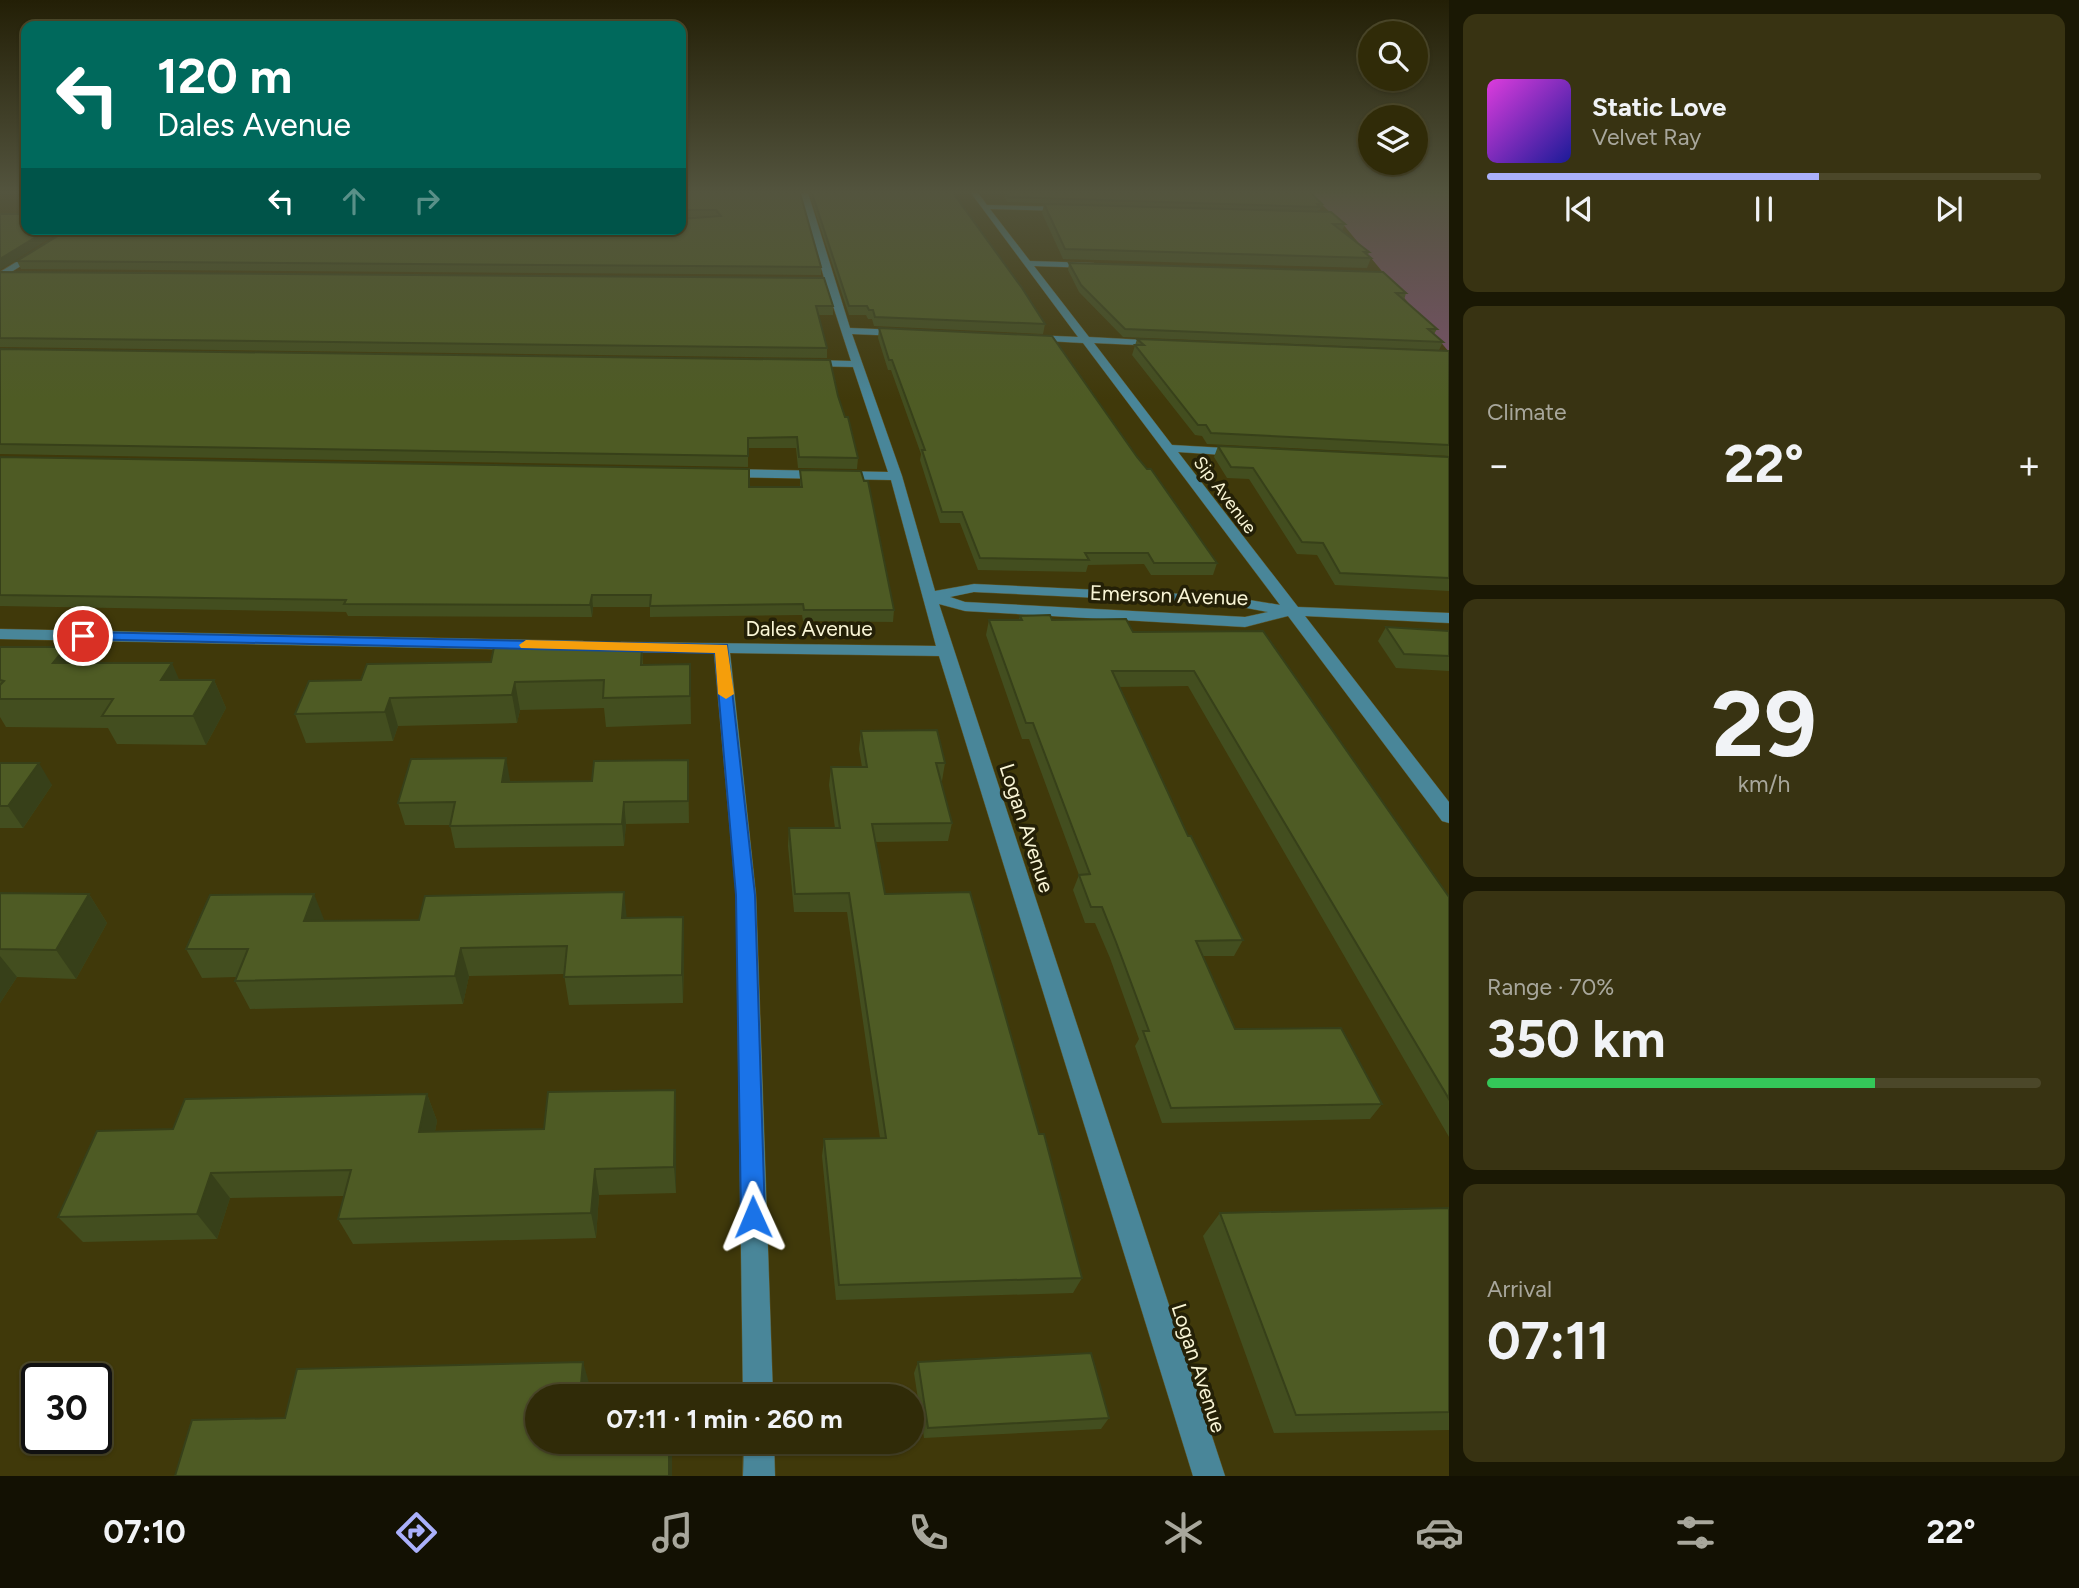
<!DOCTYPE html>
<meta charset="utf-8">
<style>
:root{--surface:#302b08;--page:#383312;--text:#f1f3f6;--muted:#a8a79c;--line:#4b4729;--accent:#aab0fb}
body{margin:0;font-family:Figtree,sans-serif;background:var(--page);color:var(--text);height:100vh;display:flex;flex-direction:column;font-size:26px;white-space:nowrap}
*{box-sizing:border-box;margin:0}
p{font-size:23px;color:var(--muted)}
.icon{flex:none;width:38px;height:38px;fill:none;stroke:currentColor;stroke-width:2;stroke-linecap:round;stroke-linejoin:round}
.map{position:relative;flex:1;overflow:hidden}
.panel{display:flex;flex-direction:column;gap:14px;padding:14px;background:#1a1804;width:630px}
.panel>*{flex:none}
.banner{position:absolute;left:21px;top:21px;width:665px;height:214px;border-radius:14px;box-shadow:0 2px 5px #0004,0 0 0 2px var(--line);background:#00695c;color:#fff;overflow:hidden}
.buttons{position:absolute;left:1358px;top:21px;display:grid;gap:14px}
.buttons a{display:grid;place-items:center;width:70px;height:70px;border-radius:50%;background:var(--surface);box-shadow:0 2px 5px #0004,0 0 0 2px var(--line);font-size:35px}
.speed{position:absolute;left:21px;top:1363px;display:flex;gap:14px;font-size:35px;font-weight:700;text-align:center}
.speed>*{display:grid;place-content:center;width:91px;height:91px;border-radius:50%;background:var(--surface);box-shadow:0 2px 5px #0004,0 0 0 2px var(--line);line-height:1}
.speed .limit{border:4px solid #111;border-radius:10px;background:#fff;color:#111}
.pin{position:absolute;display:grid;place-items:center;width:60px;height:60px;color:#fff;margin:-30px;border:4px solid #fff;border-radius:50%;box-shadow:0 2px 7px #0007}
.me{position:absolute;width:77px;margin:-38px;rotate:359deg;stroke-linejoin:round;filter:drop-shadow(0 0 5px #0008)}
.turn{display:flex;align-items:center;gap:24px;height:147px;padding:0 21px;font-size:32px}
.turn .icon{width:91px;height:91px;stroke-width:2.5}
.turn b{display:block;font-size:49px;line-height:60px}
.lanes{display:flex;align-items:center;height:66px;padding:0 21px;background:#0003;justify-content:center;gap:35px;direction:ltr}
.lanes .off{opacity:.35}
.big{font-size:52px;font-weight:700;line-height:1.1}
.panel .widget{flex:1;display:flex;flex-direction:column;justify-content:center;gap:10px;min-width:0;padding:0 24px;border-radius:14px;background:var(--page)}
.panel .dial{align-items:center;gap:0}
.dial b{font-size:91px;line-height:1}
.song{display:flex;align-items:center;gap:21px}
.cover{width:84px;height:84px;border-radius:10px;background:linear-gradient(135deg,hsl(300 70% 55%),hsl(240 70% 35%))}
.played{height:7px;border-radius:4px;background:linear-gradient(90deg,var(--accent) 60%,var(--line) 60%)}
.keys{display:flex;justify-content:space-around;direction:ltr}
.heat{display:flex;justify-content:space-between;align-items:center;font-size:38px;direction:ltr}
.charge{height:10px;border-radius:5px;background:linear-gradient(90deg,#34c759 70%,var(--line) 0)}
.trip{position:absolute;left:525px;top:1384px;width:399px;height:70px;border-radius:35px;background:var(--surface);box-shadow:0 2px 5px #0004,0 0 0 2px var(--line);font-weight:700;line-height:70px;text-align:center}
.menu{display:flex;height:112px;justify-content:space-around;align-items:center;background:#131103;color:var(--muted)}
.menu .icon{width:49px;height:49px}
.menu .current{color:var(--accent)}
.menu b{font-size:32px;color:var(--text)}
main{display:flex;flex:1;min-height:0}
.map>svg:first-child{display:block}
.green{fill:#7a516c}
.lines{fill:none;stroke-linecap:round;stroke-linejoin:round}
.minor-casing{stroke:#5e572b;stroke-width:1}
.minor{fill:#498699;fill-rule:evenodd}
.wall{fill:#434e1f}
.shaded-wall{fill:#374019}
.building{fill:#4e5b24;stroke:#374019;stroke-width:2}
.route{fill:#1a73e8;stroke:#114b97;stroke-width:2}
.slow{fill:#f59e0b}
.labels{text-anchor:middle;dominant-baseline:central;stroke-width:7;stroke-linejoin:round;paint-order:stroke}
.far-street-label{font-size:18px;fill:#f9f5d6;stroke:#242007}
.street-label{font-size:21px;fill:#f9f5d6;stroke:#242007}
</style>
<main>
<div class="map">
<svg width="1449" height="1476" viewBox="0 0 1449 1476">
<rect width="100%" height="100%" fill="#40390a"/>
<path class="green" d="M1309,193H1449V352L1342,223Z"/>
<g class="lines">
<defs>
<g id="minor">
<path d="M800,193H808L850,328L900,330L905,333L900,336L852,334L902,476L935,591L974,584L1225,596L1280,605L1083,343L1029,340V336L1033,335L1078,337L971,193H978L987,205L1069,207L1066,211L990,209L1030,261L1094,263L1091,268L1034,266L1089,337L1163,341L1164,343L1159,346L1094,343L1172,445L1243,449V455L1239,456L1178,452L1298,607L1449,613V623L1305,616L1449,802V823L1442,821L1288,616L1245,627L965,611L939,604L1225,1476H1193L939,656L730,653L756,895L773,1396H743L736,895L714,653L621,652L613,647L621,642L936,646L891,480L724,477L718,473L724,469L888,472L853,367L810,366L805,363L810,360L851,361L825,281ZM974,592L1225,604L1268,612L1245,617L965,602L950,597Z"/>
<path d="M70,229H80L0,279V272Z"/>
<path d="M0,629L583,641L591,646L583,651L0,639Z"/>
<path d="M744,1442H774L775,1476H743Z"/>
</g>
</defs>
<use href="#minor" class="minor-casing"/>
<use href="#minor" class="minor"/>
</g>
<g class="wall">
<path d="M681,193H800L821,267V275L21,269L17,261L681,229L697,217L681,218Z"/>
<path d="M809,193H953L1045,324L1043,334L874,326L872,319H868L866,315H849Z"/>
<path d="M1004,193H1311L1322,204L1320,210H1318V212L1345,224L1342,231L1369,252L1368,255L1371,258L1367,268L1063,259L1042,213L1044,204L1269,210L1007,202Z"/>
<path d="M1069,263L1406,293L1404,300L1437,329L1434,334L1443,342L1439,350L1123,337L1079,292L1068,270Z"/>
<path d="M0,272L833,306V315H818L827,348V358L0,347Z"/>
<path d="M879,328L1137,457L1217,563L1213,575H1151L1144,564L1088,565L1086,572L978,570L960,523H940L920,460L921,454L891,370H888L878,338Z"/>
<path d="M1137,339L1449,351V456L1207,444L1202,436L1195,435L1132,355Z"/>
<path d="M0,349L838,396L858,458L857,469L798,468L796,448H748V467L0,454Z"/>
<path d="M1218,446L1449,457V591L1335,585L1317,555L1297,554L1249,479L1227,478L1214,457Z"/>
<path d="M0,457L749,487H800V470L894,610L893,622L803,621L802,615L650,617V607H593L592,617L348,616L346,612L0,606Z"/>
<path d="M1020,616L1133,632L1263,631L1449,897V1137L1188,686L1119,687L1188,836L1243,940L1234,956H1203L1235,1029L1382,1104L1370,1119L1162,1123L1135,1046L1139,1039L1110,958L1095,923H1085L1073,890L1079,875L1029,739H1022L986,635L989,620H1019Z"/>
<path d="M1386,627L1449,631V671L1396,668L1378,641Z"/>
<path d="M642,644L643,665L690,664L691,724L606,727L604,708L520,710L517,723L398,726L393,741L306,743L295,714L491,662Z"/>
<path d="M0,647H66L74,663L179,680H214L226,708L206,745L117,744L108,728L6,727L0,717Z"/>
<path d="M861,731L945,763L942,781H941L952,823L948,841L876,842L885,894L1039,1134L1082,1278L1073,1293L836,1300L822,1156L824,1139L880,1138L847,912H794L788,846L789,828H835L829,785L831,767H862L859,749Z"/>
<path d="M688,760L689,823L626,824L624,846L455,848L450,825H405L398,803L510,780V782L592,781Z"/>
<path d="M0,763L52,785L23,828H0Z"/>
<path d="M0,893L89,894L107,923L76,979L17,977L0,1003Z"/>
<path d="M683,917L684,946L683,1003L569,1005L564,974L469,976L463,1004L250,1009L235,981L236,977L202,978L186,949L325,921Z"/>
<path d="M675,1090L676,1117V1193L599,1195L596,1238L353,1244L338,1219L344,1196L230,1198L217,1239L83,1242L58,1217L173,1129L427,1094L437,1121L435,1131L544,1129Z"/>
<path d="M1449,1208V1430L1274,1433L1203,1236L1220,1213Z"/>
<path d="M918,1362L1109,1418L1101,1429L924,1438L914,1373Z"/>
</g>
<g class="shaded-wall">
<path d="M49,229H65L0,270V259Z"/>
<path d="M592,595L593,607L592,617L590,605Z"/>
<path d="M66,647L80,675L53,663Z"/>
<path d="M172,663L184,691L161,680Z"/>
<path d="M214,680L226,708L206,745L193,716Z"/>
<path d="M515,682L520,710L517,723L512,695Z"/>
<path d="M390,698L398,726L393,741L385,712Z"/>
<path d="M506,758L510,780L506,804L502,782Z"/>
<path d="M39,763L52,785L23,828L8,806Z"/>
<path d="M624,802L626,824L624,846L622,824Z"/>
<path d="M624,892L627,920L622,918Z"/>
<path d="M89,894L107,923L76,979L56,950Z"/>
<path d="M314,894L325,922L304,921Z"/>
<path d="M683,917L684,946L683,1003L682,975Z"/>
<path d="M461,948L469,976L463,1004L455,976Z"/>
<path d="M0,956L17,977L0,1003Z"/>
<path d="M675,1090L676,1117V1193L674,1167Z"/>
<path d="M427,1094L437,1121L430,1158L419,1132Z"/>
<path d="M595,1169L599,1195L596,1238L591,1213Z"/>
<path d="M211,1173L230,1198L217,1239L197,1214Z"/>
<path d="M583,1362L589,1383L588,1396H580Z"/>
<rect x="669" y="1442" width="3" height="34"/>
</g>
<g class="building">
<path d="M681,193H800L821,267L17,261L69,229H681V219L721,216L716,210H681Z"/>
<path d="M812,193H953L1022,288L1045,324L875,317L873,310H869L867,306H849Z"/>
<path d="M1007,193H1311L1322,204H1317L1320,207L1008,197Z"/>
<path d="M1044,204L1331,212L1345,224H1333L1369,252H1364L1371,258L1065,249Z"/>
<path d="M0,214H26V229H49L0,259Z"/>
<path d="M1069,263L1383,272L1406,293H1396L1437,329H1428L1443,342L1125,329L1081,285Z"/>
<path d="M0,272L824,278L833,306H816L827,348L0,338Z"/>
<path d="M879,328L1052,336L1137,457L1147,469H1151L1217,563H1154L1148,553H1085L1089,560L980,558L962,512H942L922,450H925L892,360H889Z"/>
<path d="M1137,339L1449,351V445L1211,433L1206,425H1198L1135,345H1144Z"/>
<path d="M0,349L830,360L838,396L845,417H848L858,458L799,457L797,437L748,438V456L0,444Z"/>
<path d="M1218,446L1449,457V578L1340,573L1323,543L1302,542L1253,468L1231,467Z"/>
<path d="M0,457L749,469V487H802L800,470L861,471L864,481H868L894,610H804L803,604L650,606L651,595H592L590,605L344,604L346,600L0,595Z"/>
<path d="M1050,615L1052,620L1126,619L1133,632L1263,631L1449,897V1099L1194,671H1112L1188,836H1191L1243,940L1196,941L1235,1029L1341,1028L1382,1104L1171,1108L1143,1031H1149L1116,942L1102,907H1091L1079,875L1090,874L1033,723H1026L989,620H1022L1020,616Z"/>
<path d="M1386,627L1449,631V656L1404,654Z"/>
<path d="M642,644L641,665L690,664V696L603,698L604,680L515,682L512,695L390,698L385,712L295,714L309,681L361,680L367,664L491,662L494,647Z"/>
<path d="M0,647H66L53,663H172L161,680H214L193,716H102L113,699H0V685L4,681L0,680Z"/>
<path d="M937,730L945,763H936L952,823L872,824L885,894L970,892L1039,1134H1044L1082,1278L839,1285L824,1139L886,1138L849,893L795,894L789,828H840L831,767H867L861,731Z"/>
<path d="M506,758L502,782L592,781L594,761L688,760V801L624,802L622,824L450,826L455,802L398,803L411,759Z"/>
<path d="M0,763H39L8,806H0Z"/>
<path d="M624,892L622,918L683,917L682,975L564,977L567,946L461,948L455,976L235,981L248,949H186L210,895L314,894L304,921L419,920L425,896Z"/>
<path d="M0,893L89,894L56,950L0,949Z"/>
<path d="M675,1090L674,1167L595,1169L591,1213L338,1219L351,1170L211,1173L197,1214L58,1217L97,1131L173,1129L185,1099L427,1094L419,1132L544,1129L548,1092Z"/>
<path d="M1449,1208V1412L1296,1415L1220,1213Z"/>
<path d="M1091,1353L1109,1418L928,1428L918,1362Z"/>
<path d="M583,1362L580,1396H537V1442H669V1476H175L192,1420L285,1418L297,1369Z"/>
</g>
<linearGradient id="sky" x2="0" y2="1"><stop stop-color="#231f06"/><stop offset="0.48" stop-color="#53543e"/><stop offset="1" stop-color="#53543e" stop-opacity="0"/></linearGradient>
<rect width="1449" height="400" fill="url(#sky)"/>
<path class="route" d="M83,632L727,645L755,895L765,1217L762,1225L753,1229L745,1225L741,1217L736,895L715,653L78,639V633Z"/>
<path class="slow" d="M526,640L727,645L734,694L726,699L718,694L715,653L521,648L519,645Z"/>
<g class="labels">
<g class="far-street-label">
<text transform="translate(1225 495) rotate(53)">Sip Avenue</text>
</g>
<g class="street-label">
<text transform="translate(1169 595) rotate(2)">Emerson Avenue</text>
<text x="809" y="628">Dales Avenue</text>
<text transform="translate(1027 828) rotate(72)">Logan Avenue</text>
<text transform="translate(1199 1368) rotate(72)">Logan Avenue</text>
</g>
</g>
</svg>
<div class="buttons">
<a><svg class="icon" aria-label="search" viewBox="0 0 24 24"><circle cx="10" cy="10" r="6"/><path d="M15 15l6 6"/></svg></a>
<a><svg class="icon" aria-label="layers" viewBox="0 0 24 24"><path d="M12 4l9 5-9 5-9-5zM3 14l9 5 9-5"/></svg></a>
</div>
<div class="speed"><div class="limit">30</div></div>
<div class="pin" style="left:83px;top:636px;background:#d93025"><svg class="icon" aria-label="arrive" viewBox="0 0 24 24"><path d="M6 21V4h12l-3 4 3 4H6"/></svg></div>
<svg class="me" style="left:753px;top:1217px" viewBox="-20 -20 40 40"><path d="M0-17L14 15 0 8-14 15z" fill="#1a73e8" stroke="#fff" stroke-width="4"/></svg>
<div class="trip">07:11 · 1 min · 260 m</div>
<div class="banner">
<div class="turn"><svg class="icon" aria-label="left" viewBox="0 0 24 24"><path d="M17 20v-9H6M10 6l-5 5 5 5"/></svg><div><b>120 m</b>Dales Avenue</div></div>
<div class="lanes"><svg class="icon" aria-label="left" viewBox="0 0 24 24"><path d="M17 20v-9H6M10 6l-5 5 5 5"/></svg><svg class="icon off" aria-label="ahead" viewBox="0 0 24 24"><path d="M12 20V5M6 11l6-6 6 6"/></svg><svg class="icon off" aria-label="right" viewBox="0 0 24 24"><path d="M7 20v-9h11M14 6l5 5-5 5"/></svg></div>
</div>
</div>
<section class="panel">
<div class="widget">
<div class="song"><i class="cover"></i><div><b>Static Love</b><p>Velvet Ray</p></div></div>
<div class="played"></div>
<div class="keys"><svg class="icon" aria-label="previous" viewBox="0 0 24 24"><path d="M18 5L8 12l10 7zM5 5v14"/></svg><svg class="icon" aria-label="pause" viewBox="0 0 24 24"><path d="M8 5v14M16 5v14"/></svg><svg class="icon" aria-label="next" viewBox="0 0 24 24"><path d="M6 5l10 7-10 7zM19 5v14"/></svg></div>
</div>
<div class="widget"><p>Climate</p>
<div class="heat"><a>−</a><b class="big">22°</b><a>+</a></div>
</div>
<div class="widget dial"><b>29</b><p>km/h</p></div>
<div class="widget"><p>Range · 70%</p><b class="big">350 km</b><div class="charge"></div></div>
<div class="widget"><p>Arrival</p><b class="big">07:11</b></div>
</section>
</main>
<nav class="menu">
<b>07:10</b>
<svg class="icon current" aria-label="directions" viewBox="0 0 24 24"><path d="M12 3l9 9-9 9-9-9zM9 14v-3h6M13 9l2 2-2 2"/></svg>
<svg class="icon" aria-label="music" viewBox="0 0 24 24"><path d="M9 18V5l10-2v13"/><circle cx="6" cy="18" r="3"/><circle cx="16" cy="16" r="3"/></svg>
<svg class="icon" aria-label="phone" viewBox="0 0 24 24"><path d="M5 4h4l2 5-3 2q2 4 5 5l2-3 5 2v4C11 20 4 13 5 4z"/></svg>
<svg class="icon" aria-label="climate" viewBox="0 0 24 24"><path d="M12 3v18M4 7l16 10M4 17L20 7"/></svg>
<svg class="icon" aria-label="car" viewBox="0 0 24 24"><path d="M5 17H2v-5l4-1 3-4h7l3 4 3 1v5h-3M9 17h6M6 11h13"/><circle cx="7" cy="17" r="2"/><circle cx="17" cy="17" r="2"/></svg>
<svg class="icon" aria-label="filters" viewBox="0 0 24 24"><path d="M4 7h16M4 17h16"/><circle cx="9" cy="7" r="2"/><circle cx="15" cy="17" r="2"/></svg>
<b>22°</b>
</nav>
